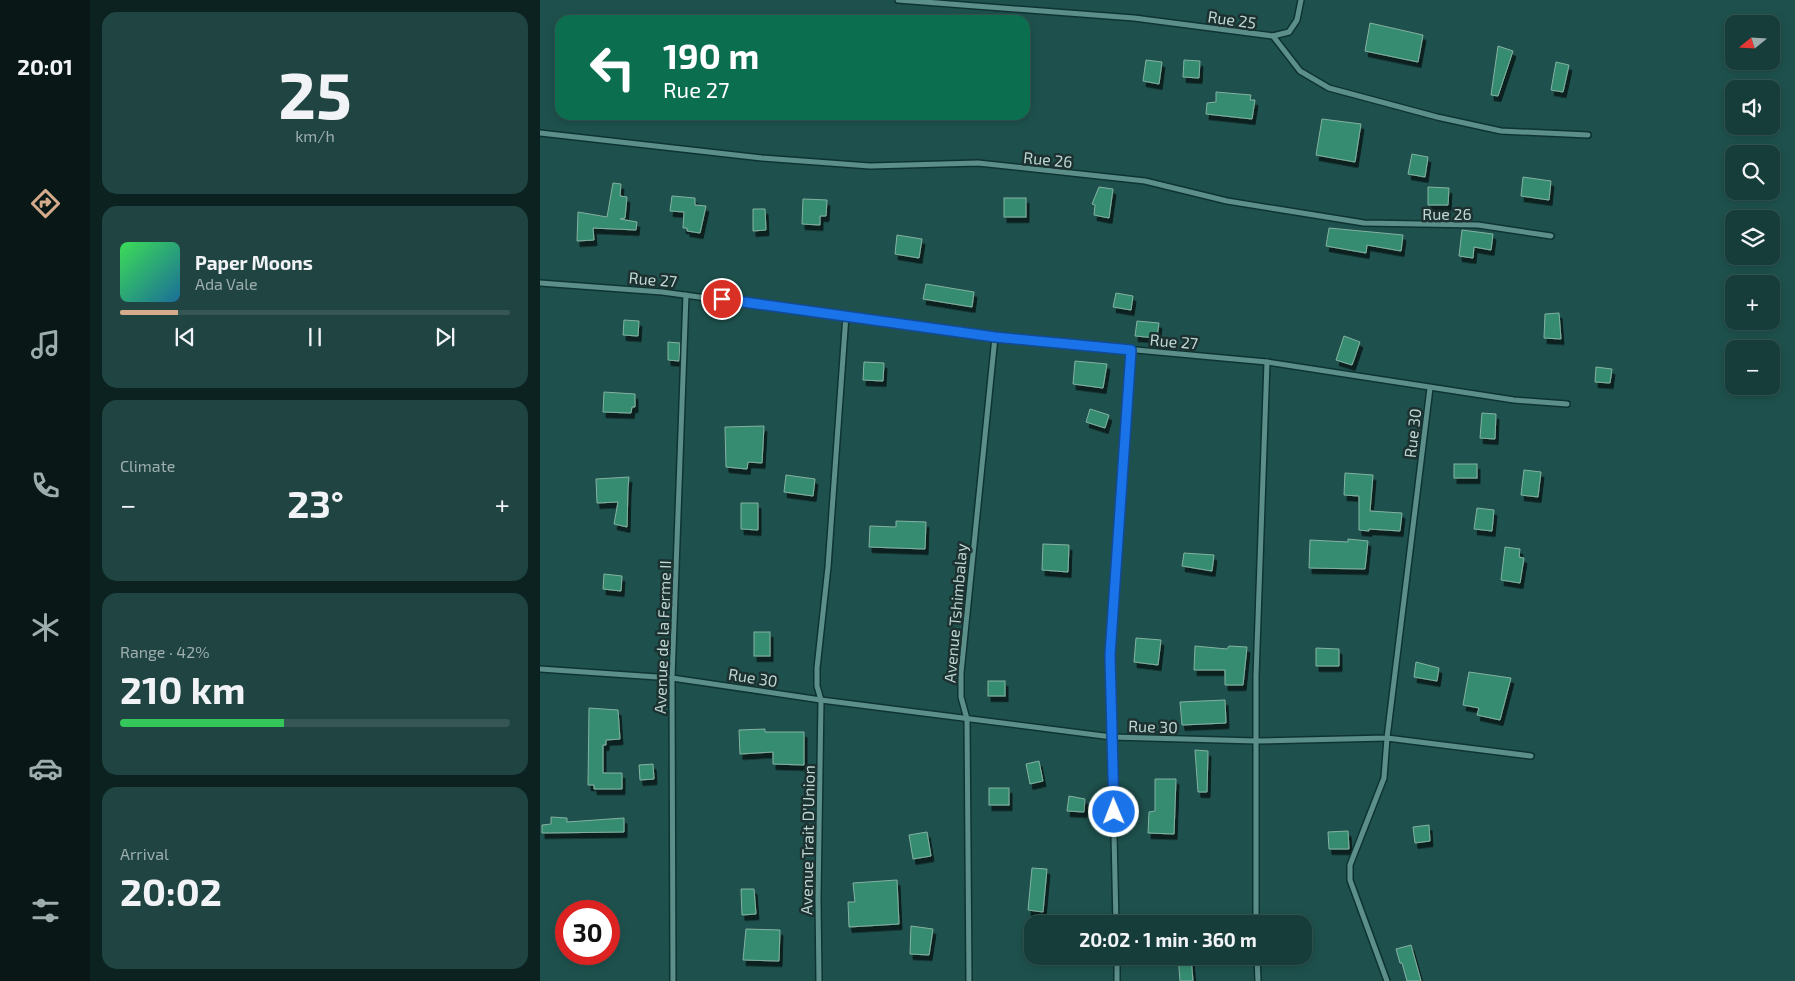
<!DOCTYPE html>
<meta charset="utf-8">
<style>
:root{--surface:#163d3a;--page:#1f4442;--text:#f1f3f6;--muted:#9eaeaf;--line:#355654;--accent:#d6ab8b}
body{margin:0;font-family:"Exo 2",sans-serif;background:var(--page);color:var(--text);height:100vh;display:flex;flex-direction:column;font-size:19px;white-space:nowrap}
*{box-sizing:border-box;margin:0}
p{font-size:16px;color:var(--muted)}
.icon{flex:none;width:28px;height:28px;fill:none;stroke:currentColor;stroke-width:2;stroke-linecap:round;stroke-linejoin:round}
.map{position:relative;flex:1;overflow:hidden}
.drawer{display:flex;flex-direction:column;gap:12px;padding:12px;background:#0c2220;width:450px}
.drawer>*{flex:none}
.banner{position:absolute;left:15px;top:15px;width:475px;height:105px;border-radius:15px;box-shadow:0 2px 8px #0003,0 0 0 1px var(--line);background:#0b6e4f;color:#fff;overflow:hidden}
.needle{width:32px;rotate:252deg}
.tools{position:absolute;left:1185px;top:15px;display:grid;gap:10px}
.tools a{display:grid;place-items:center;width:55px;height:55px;border-radius:10px;background:var(--surface);box-shadow:0 2px 8px #0003,0 0 0 1px var(--line);font-size:25px}
.speed{position:absolute;left:15px;top:900px;display:flex;gap:10px;font-size:25px;font-weight:700;text-align:center}
.speed>*{display:grid;place-content:center;width:65px;height:65px;border-radius:50%;background:var(--surface);box-shadow:0 2px 8px #0003,0 0 0 1px var(--line);line-height:1}
.speed .limit{border:8px solid #d22;background:#fff;color:#111}
.pin{position:absolute;display:grid;place-items:center;width:42px;height:42px;color:#fff;margin:-21px;border:2px solid #fff;border-radius:50%;box-shadow:0 1px 5px #0007}
.me{position:absolute;width:55px;margin:-28px;rotate:359deg;stroke-linejoin:round;filter:drop-shadow(0 0 4px #0008)}
.turn{display:flex;align-items:center;gap:18px;height:105px;padding:0 25px;font-size:22px}
.turn .icon{width:65px;height:65px;stroke-width:2.5}
.turn b{display:block;font-size:35px;line-height:42px}
.big{font-size:38px;font-weight:700;line-height:1.1}
.drawer .card{flex:1;display:flex;flex-direction:column;justify-content:center;gap:8px;min-width:0;padding:0 18px;border-radius:15px;background:var(--page)}
.drawer .dial{align-items:center;gap:0}
.dial b{font-size:65px;line-height:1}
.song{display:flex;align-items:center;gap:15px}
.cover{width:60px;height:60px;border-radius:8px;background:linear-gradient(135deg,hsl(130 70% 55%),hsl(200 70% 35%))}
.played{height:5px;border-radius:2px;background:linear-gradient(90deg,var(--accent) 15%,var(--line) 15%)}
.keys{display:flex;justify-content:space-around;direction:ltr}
.heat{display:flex;justify-content:space-between;align-items:center;font-size:28px;direction:ltr}
.charge{height:8px;border-radius:4px;background:linear-gradient(90deg,#34c759 42%,var(--line) 0)}
.trip{position:absolute;left:484px;top:915px;width:288px;height:50px;border-radius:15px;background:var(--surface);box-shadow:0 2px 8px #0003,0 0 0 1px var(--line);font-weight:700;line-height:50px;text-align:center}
main{display:flex;flex:1;min-height:0}
.dock{display:flex;flex-direction:column;width:90px;justify-content:space-around;align-items:center;background:#091817;color:var(--muted)}
.dock .icon{width:35px;height:35px}
.dock .on{color:var(--accent)}
.dock b{font-size:22px;color:var(--text)}
.map>svg:first-child{display:block}
.building{fill:#358c71;stroke:#85b1a0;filter:url(#shadow)}
.lines{fill:none;stroke-linecap:round;stroke-linejoin:round}
.street-casing{stroke:#0e3432;stroke-width:8}
.street{stroke:#5c8e8a;stroke-width:5}
.route-casing{stroke:#114b97;stroke-width:12}
.route{stroke:#1a73e8;stroke-width:9}
.labels{text-anchor:middle;dominant-baseline:central;stroke-width:5;stroke-linejoin:round;paint-order:stroke}
.street-label{font-size:16px;fill:#bed7d5;stroke:#1d3230}
</style>
<main>
<nav class="dock">
<b>20:01</b>
<svg class="icon on" aria-label="directions" viewBox="0 0 24 24"><path d="M12 3l9 9-9 9-9-9zM9 14v-3h6M13 9l2 2-2 2"/></svg>
<svg class="icon" aria-label="music" viewBox="0 0 24 24"><path d="M9 18V5l10-2v13"/><circle cx="6" cy="18" r="3"/><circle cx="16" cy="16" r="3"/></svg>
<svg class="icon" aria-label="phone" viewBox="0 0 24 24"><path d="M5 4h4l2 5-3 2q2 4 5 5l2-3 5 2v4C11 20 4 13 5 4z"/></svg>
<svg class="icon" aria-label="climate" viewBox="0 0 24 24"><path d="M12 3v18M4 7l16 10M4 17L20 7"/></svg>
<svg class="icon" aria-label="car" viewBox="0 0 24 24"><path d="M5 17H2v-5l4-1 3-4h7l3 4 3 1v5h-3M9 17h6M6 11h13"/><circle cx="7" cy="17" r="2"/><circle cx="17" cy="17" r="2"/></svg>
<svg class="icon" aria-label="filters" viewBox="0 0 24 24"><path d="M4 7h16M4 17h16"/><circle cx="9" cy="7" r="2"/><circle cx="15" cy="17" r="2"/></svg>
</nav>
<section class="drawer">
<div class="card dial"><b>25</b><p>km/h</p></div>
<div class="card">
<div class="song"><i class="cover"></i><div><b>Paper Moons</b><p>Ada Vale</p></div></div>
<div class="played"></div>
<div class="keys"><svg class="icon" aria-label="previous" viewBox="0 0 24 24"><path d="M18 5L8 12l10 7zM5 5v14"/></svg><svg class="icon" aria-label="pause" viewBox="0 0 24 24"><path d="M8 5v14M16 5v14"/></svg><svg class="icon" aria-label="next" viewBox="0 0 24 24"><path d="M6 5l10 7-10 7zM19 5v14"/></svg></div>
</div>
<div class="card"><p>Climate</p>
<div class="heat"><a>−</a><b class="big">23°</b><a>+</a></div>
</div>
<div class="card"><p>Range · 42%</p><b class="big">210 km</b><div class="charge"></div></div>
<div class="card"><p>Arrival</p><b class="big">20:02</b></div>
</section>
<div class="map">
<svg width="1255" height="981" viewBox="0 0 1255 981">
<defs>
<filter id="shadow"><feDropShadow dx="3" dy="5.5" stdDeviation="0" flood-color="#0009"/></filter>
</defs>
<rect width="100%" height="100%" fill="#1e514d"/>
<g class="building">
<path d="M830,23L883,35L878,62L825,51Z"/>
<path d="M958,46L973,51L958,96L951,95Z"/>
<path d="M606,60L622,62L619,84L603,81Z"/>
<path d="M644,60L660,61L659,78L643,77Z"/>
<path d="M1016,62L1029,65L1023,92L1011,90Z"/>
<path d="M676,92L711,95L710,100H715L712,119L666,114L667,103L676,102Z"/>
<path d="M782,119L821,124L815,162L776,155Z"/>
<path d="M872,154L888,157L885,177L868,174Z"/>
<path d="M983,177L1011,181L1009,200L981,196Z"/>
<path d="M73,183L81,184L80,196L87,197L85,218L80,219L97,222L96,230L53,228L54,240L37,241L38,212L67,217Z"/>
<path d="M559,187L573,189L569,218L554,215L555,205L552,204Z"/>
<path d="M888,187L909,188L908,205H888Z"/>
<path d="M132,196L155,198V205L166,206L160,233L147,231V228H143L144,212L130,211Z"/>
<rect x="464" y="198" width="22" height="19"/>
<path d="M263,199L287,200L286,216H280V225L262,224Z"/>
<path d="M213,209H225L226,230L213,231Z"/>
<path d="M789,228L863,235L861,251L827,245L826,253L786,246Z"/>
<path d="M922,230L953,234L951,250L934,247L933,258L919,256Z"/>
<path d="M357,235L382,239L379,258L355,254Z"/>
<path d="M386,284L434,292L432,307L383,299Z"/>
<path d="M576,293L593,296L591,310L573,307Z"/>
<path d="M1019,313L1021,339L1004,338L1005,314Z"/>
<path d="M84,320L99,321L98,336L83,335Z"/>
<path d="M597,321L619,323L617,338L595,336Z"/>
<path d="M804,336L820,342L812,365L796,360Z"/>
<path d="M128,342L140,343L139,361L128,360Z"/>
<path d="M535,361L567,364L563,388L533,384Z"/>
<path d="M324,362L344,363L343,381L323,380Z"/>
<path d="M1056,367L1072,369L1070,383L1055,382Z"/>
<path d="M64,392L95,394V407H92L91,413L63,412Z"/>
<path d="M550,409L569,415L565,428L546,422Z"/>
<path d="M942,413L956,414L955,439L940,438Z"/>
<path d="M224,426L222,463L208,462L207,469L186,467L185,427Z"/>
<rect x="914" y="464" width="23" height="14"/>
<path d="M984,470L1001,472L998,497L981,495Z"/>
<path d="M805,473L833,475L830,511L862,513L860,531L829,529V531L819,530V496L804,495Z"/>
<path d="M246,475L275,479L273,496L244,492Z"/>
<path d="M89,477L88,488L87,527L74,524L78,502L57,503L56,479Z"/>
<path d="M201,503H218V530L201,529Z"/>
<path d="M937,508L954,510L952,531L934,529Z"/>
<path d="M356,521L386,522L385,549L329,547L330,526L356,527Z"/>
<path d="M808,539L828,541L825,569L769,568L770,540L808,542Z"/>
<path d="M503,544L529,545L528,572L502,570Z"/>
<path d="M965,547L980,549L979,557L984,558L980,583L961,580Z"/>
<path d="M644,553L674,555L672,571L642,566Z"/>
<path d="M64,574L82,576L81,591L63,589Z"/>
<rect x="214" y="632" width="16" height="24"/>
<path d="M596,638L621,640L618,665L594,662Z"/>
<path d="M655,646L687,649L689,646L707,647L703,685H685V670H654Z"/>
<path d="M776,648L799,649V666H776Z"/>
<path d="M876,662L899,668L897,681L874,677Z"/>
<path d="M929,672L971,678L960,720L937,715L939,708L923,705Z"/>
<rect x="448" y="681" width="17" height="15"/>
<path d="M685,700L686,723L642,725L640,702Z"/>
<path d="M49,708L78,710L80,739L66,740V745H63V773H82V789H54V785H48Z"/>
<path d="M225,729V732H264V765L233,764V752L200,754L199,730Z"/>
<path d="M655,750L668,751L667,792H658Z"/>
<path d="M499,761L503,781L490,784L486,764Z"/>
<path d="M113,764L114,779L100,780L99,765Z"/>
<path d="M615,779H636L634,834L608,833L609,812L615,811Z"/>
<rect x="449" y="788" width="20" height="17"/>
<path d="M529,796L545,799L544,812L527,811Z"/>
<path d="M11,817L27,818V822L84,818V832L2,833V825L11,824Z"/>
<path d="M889,825L890,841L875,843L873,827Z"/>
<path d="M808,831L809,849H789L788,832Z"/>
<path d="M387,832L391,856L373,859L369,835Z"/>
<path d="M492,868L507,869L503,912L488,910Z"/>
<path d="M357,880L359,924L309,927L308,902H315L313,883Z"/>
<path d="M201,889H214L216,914L202,915Z"/>
<path d="M371,926L393,929L389,955L370,954Z"/>
<path d="M206,929L240,930L239,961L203,960Z"/>
<path d="M871,945L881,981H867L862,963H860L856,949Z"/>
<path d="M638,956H651L653,981H640Z"/>
</g>
<g class="lines">
<defs>
<g id="street">
<path d="M358,0L594,18L733,36L749,32L757,20L761,0"/>
<path d="M733,36L760,71L789,88L897,117L961,131L1048,135"/>
<path d="M0,133L222,158L330,166L438,163L605,181L687,201L824,223L938,225L1011,236"/>
<path d="M0,283L122,292L455,337L727,362L974,400L1027,404"/>
<path d="M0,669L132,678L281,700L572,737L716,741L847,738L890,388"/>
<path d="M576,924L570,655L591,350"/>
<path d="M716,924V676L727,362"/>
<path d="M577,956V981"/>
<path d="M717,956L718,981"/>
<path d="M133,981L132,678L146,295"/>
<path d="M279,981L278,899L281,700L277,686V668L288,567L306,315"/>
<path d="M429,981L427,719L421,697V673L455,337"/>
<path d="M847,981L810,880V865L844,778L847,738L991,756"/>
</g>
</defs>
<use href="#street" class="street-casing"/>
<use href="#street" class="street"/>
</g>
<g class="lines">
<defs>
<path id="route" d="M182,299L455,337L591,350L570,655L574,812"/>
</defs>
<use href="#route" class="route-casing"/>
<use href="#route" class="route"/>
</g>
<g class="labels">
<g class="street-label">
<text transform="translate(692 19) rotate(8)">Rue 25</text>
<text transform="translate(508 159) rotate(6)">Rue 26</text>
<text x="907" y="213">Rue 26</text>
<text transform="translate(113 279) rotate(5)">Rue 27</text>
<text transform="translate(634 341) rotate(5)">Rue 27</text>
<text transform="translate(872 433) rotate(-83)">Rue 30</text>
<text transform="translate(415 613) rotate(-85)">Avenue Tshimbalay</text>
<text transform="translate(122 637) rotate(-88)">Avenue de la Ferme II</text>
<text transform="translate(213 677) rotate(9)">Rue 30</text>
<text transform="translate(613 726) rotate(2)">Rue 30</text>
<text transform="translate(267 840) rotate(-89)">Avenue Trait D'Union</text>
</g>
</g>
</svg>
<div class="tools">
<a><svg class="needle" viewBox="-14 -14 28 28"><path d="M0-13l5 13h-10z" fill="#e53935"/><path d="M0 13l5-13h-10z" fill="#9eaeaf"/></svg></a>
<a><svg class="icon" aria-label="sound" viewBox="0 0 24 24"><path d="M4 9h4l5-4v14l-5-4H4zM17 9q2 3 0 6"/></svg></a>
<a><svg class="icon" aria-label="search" viewBox="0 0 24 24"><circle cx="10" cy="10" r="6"/><path d="M15 15l6 6"/></svg></a>
<a><svg class="icon" aria-label="layers" viewBox="0 0 24 24"><path d="M12 4l9 5-9 5-9-5zM3 14l9 5 9-5"/></svg></a>
<a>+</a>
<a>−</a>
</div>
<div class="speed"><div class="limit">30</div></div>
<div class="pin" style="left:182px;top:299px;background:#d93025"><svg class="icon" aria-label="arrive" viewBox="0 0 24 24"><path d="M6 21V4h12l-3 4 3 4H6"/></svg></div>
<svg class="me" style="left:574px;top:812px" viewBox="-20 -20 40 40"><circle r="17" fill="#1a73e8" stroke="#fff" stroke-width="3"/><path d="M0-11L8 9 0 5-8 9z" fill="#fff"/></svg>
<div class="trip">20:02 · 1 min · 360 m</div>
<div class="banner">
<div class="turn"><svg class="icon" aria-label="left" viewBox="0 0 24 24"><path d="M17 20v-9H6M10 6l-5 5 5 5"/></svg><div><b>190 m</b>Rue 27</div></div>
</div>
</div>
</main>
